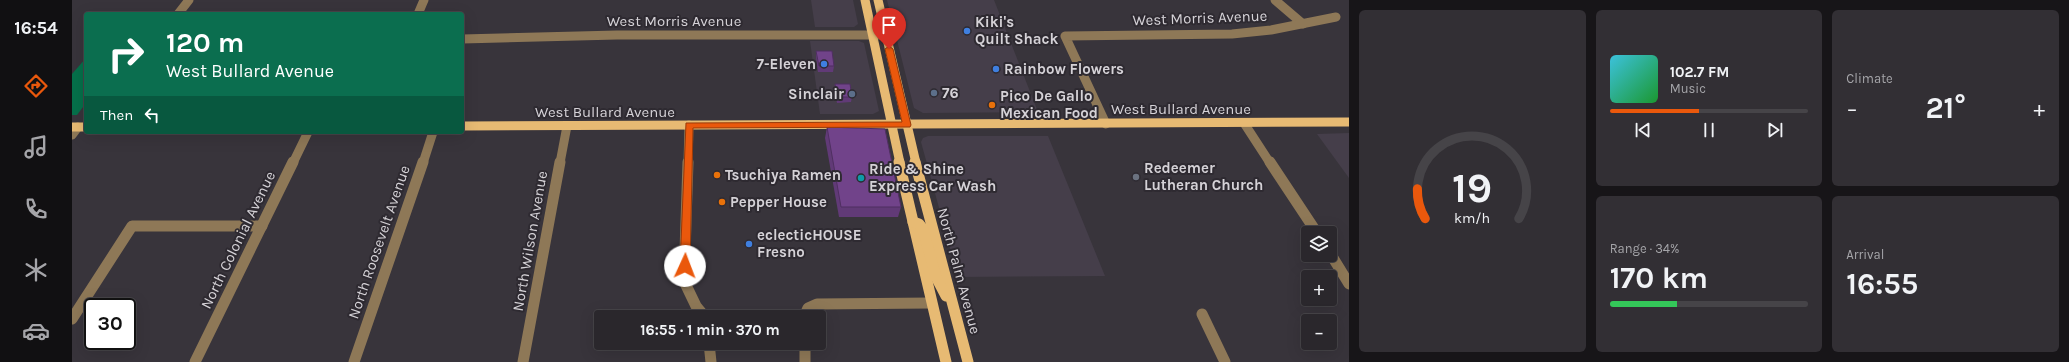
<!DOCTYPE html>
<meta charset="utf-8">
<style>
:root{--surface:#2a272c;--page:#322f34;--text:#f1f3f6;--muted:#a5a5a9;--line:#464448;--accent:#ea580c}
body{margin:0;font-family:Karla,sans-serif;background:var(--page);color:var(--text);height:100vh;display:flex;flex-direction:column;font-size:15px;white-space:nowrap}
*{box-sizing:border-box;margin:0}
p{font-size:13px;color:var(--muted)}
.icon{flex:none;width:22px;height:22px;fill:none;stroke:currentColor;stroke-width:2;stroke-linecap:round;stroke-linejoin:round}
.map{position:relative;flex:1;overflow:hidden}
.drawer{display:flex;flex-direction:column;gap:10px;padding:10px;background:#171518;width:720px}
.drawer>*{flex:none}
.hud{position:absolute;left:12px;top:12px;width:380px;height:122px;border-radius:4px;box-shadow:0 4px 16px #0002,0 0 0 1px var(--line);background:#0b6e4f;color:#fff;overflow:hidden}
.fabs{position:absolute;left:1229px;top:226px;display:grid;gap:8px}
.fabs a{display:grid;place-items:center;width:36px;height:36px;border-radius:4px;background:var(--surface);box-shadow:0 4px 16px #0002,0 0 0 1px var(--line);font-size:20px}
.speed{position:absolute;left:12px;top:298px;display:flex;gap:8px;font-size:20px;font-weight:700;text-align:center}
.speed>*{display:grid;place-content:center;width:52px;height:52px;border-radius:50%;background:var(--surface);box-shadow:0 4px 16px #0002,0 0 0 1px var(--line);line-height:1}
.speed .limit{border:2px solid #111;border-radius:6px;background:#fff;color:#111}
.pin{position:absolute;display:grid;place-items:center;width:34px;height:34px;color:#fff;margin:-41px -17px;border-radius:50% 50% 50% 0;rotate:-45deg;box-shadow:0 0 4px #0007}
.pin .icon{rotate:45deg}
.me{position:absolute;width:44px;margin:-22px;rotate:2deg;stroke-linejoin:round;filter:drop-shadow(0 0 3px #0008)}
.turn{display:flex;align-items:center;gap:14px;height:84px;padding:0 16px;font-size:18px}
.turn .icon{width:52px;height:52px;stroke-width:2.5}
.turn b{display:block;font-size:28px;line-height:34px}
.then{display:flex;align-items:center;height:38px;padding:0 16px;background:#0003;gap:8px;font-size:15px}
.big{font-size:30px;font-weight:700;line-height:1.1}
.drawer .widget{flex:1;display:flex;flex-direction:column;justify-content:center;gap:6px;min-width:0;padding:0 14px;border-radius:6px;background:var(--page)}
.drawer .dial{align-items:center;gap:0}
.dial svg{height:104px;overflow:visible;fill:none;stroke:var(--line);stroke-width:7;stroke-linecap:round;text-anchor:middle}
.dial text{fill:var(--text);stroke:none}
.song{display:flex;align-items:center;gap:12px}
.cover{width:48px;height:48px;border-radius:6px;background:linear-gradient(135deg,hsl(190 70% 55%),hsl(130 70% 35%))}
.played{height:4px;border-radius:2px;background:linear-gradient(90deg,var(--accent) 45%,var(--line) 45%)}
.keys{display:flex;justify-content:space-around;direction:ltr}
.heat{display:flex;justify-content:space-between;align-items:center;font-size:22px;direction:ltr}
.charge{height:6px;border-radius:3px;background:linear-gradient(90deg,#34c759 34%,var(--line) 0)}
.drawer .tiles{flex:1;display:grid;gap:10px;grid-template-columns:repeat(3,1fr)}
.widget:first-child{grid-row:span 2}
.trip{position:absolute;left:522px;top:310px;width:232px;height:40px;border-radius:4px;background:var(--surface);box-shadow:0 4px 16px #0002,0 0 0 1px var(--line);font-weight:700;line-height:40px;text-align:center}
main{display:flex;flex:1;min-height:0}
.tabs{display:flex;flex-direction:column;width:72px;justify-content:space-around;align-items:center;background:#111012;color:var(--muted)}
.tabs .icon{width:28px;height:28px}
.tabs .on{color:var(--accent)}
.tabs b{font-size:18px;color:var(--text)}
.map>svg:first-child{display:block}
.built{fill:#453e4a}
.green{fill:#05704a}
.lines{fill:none;stroke-linecap:round;stroke-linejoin:round}
.minor-far1{stroke:#8e7857;stroke-width:9}
.minor{stroke:#8e7857;stroke-width:11}
.major-far1{stroke:#e7ba73;stroke-width:9}
.major{stroke:#e7ba73;stroke-width:11}
.wall{fill:#613a77}
.building{fill:#71438a;stroke:#4f2f61}
.route{fill:#ea580c;stroke:#983908}
.shop-dot{fill:#3f7fe0;stroke:#2e2a31;stroke-width:1.5}
.service-dot{fill:#5c6f8a;stroke:#2e2a31;stroke-width:1.5}
.food-dot{fill:#e8710a;stroke:#2e2a31;stroke-width:1.5}
.worship-dot{fill:#6b7280;stroke:#2e2a31;stroke-width:1.5}
.culture-dot{fill:#0f9aa8;stroke:#2e2a31;stroke-width:1.5}
.labels{text-anchor:middle;dominant-baseline:central;stroke-width:4;stroke-linejoin:round;paint-order:stroke}
.street-label{font-size:15px;fill:#d5d2d7;stroke:#2e2a31}
.poi-label{font-size:15px;font-weight:bold;fill:#d5d2d7;stroke:#2e2a31;text-anchor:start}
</style>
<main>
<nav class="tabs">
<b>16:54</b>
<svg class="icon on" aria-label="directions" viewBox="0 0 24 24"><path d="M12 3l9 9-9 9-9-9zM9 14v-3h6M13 9l2 2-2 2"/></svg>
<svg class="icon" aria-label="music" viewBox="0 0 24 24"><path d="M9 18V5l10-2v13"/><circle cx="6" cy="18" r="3"/><circle cx="16" cy="16" r="3"/></svg>
<svg class="icon" aria-label="phone" viewBox="0 0 24 24"><path d="M5 4h4l2 5-3 2q2 4 5 5l2-3 5 2v4C11 20 4 13 5 4z"/></svg>
<svg class="icon" aria-label="climate" viewBox="0 0 24 24"><path d="M12 3v18M4 7l16 10M4 17L20 7"/></svg>
<svg class="icon" aria-label="car" viewBox="0 0 24 24"><path d="M5 17H2v-5l4-1 3-4h7l3 4 3 1v5h-3M9 17h6M6 11h13"/><circle cx="7" cy="17" r="2"/><circle cx="17" cy="17" r="2"/></svg>
</nav>
<div class="map">
<svg width="1277" height="362" viewBox="0 0 1277 362">
<rect width="100%" height="100%" fill="#38343b"/>
<g class="built">
<path d="M739,0H781L786,24L782,27H743Z"/>
<path d="M815,0H922L966,112L851,113L842,108Z"/>
<path d="M738,41H787L792,43L807,111L801,114H748Z"/>
<path d="M1277,133V178L1245,134Z"/>
<path d="M856,136H976L1033,276L886,277L849,142L851,138Z"/>
</g>
<path class="green" d="M14,58V103L5,115H0V74Z"/>
<g class="lines">
<g class="minor-far1">
<path d="M1203,0L1231,24"/>
<path d="M106,14L117,0"/>
<path d="M346,14L352,0"/>
<path d="M390,39L545,35H814"/>
<path d="M1172,123L1198,163"/>
<path d="M1034,124L993,36L1160,34L1199,30L1264,17"/>
<path d="M0,135L6,127"/>
<path d="M221,163L236,132"/>
<path d="M351,163L361,132"/>
<path d="M488,163L495,126"/>
<path d="M616,163L617,125"/>
</g>
<g class="minor">
<path d="M616,162L612,281L624,306L633,317"/>
<path d="M1198,162L1245,233"/>
<path d="M1258,253L1277,284"/>
<path d="M1130,314L1153,362"/>
<path d="M732,317L736,308L745,304L859,303"/>
<path d="M0,319L60,226H190"/>
<path d="M637,343L639,362"/>
<path d="M733,343V362"/>
<path d="M123,362L221,162"/>
<path d="M282,362L351,162"/>
<path d="M451,362L488,162"/>
</g>
<g class="major-far1">
<path d="M793,0L828,163"/>
<path d="M806,0L844,163"/>
<path d="M390,126L1277,122"/>
<path d="M0,127H14"/>
</g>
<g class="major">
<path d="M827,162L874,362"/>
<path d="M843,162L896,362"/>
<path d="M841,222L847,224L851,229L864,277L874,296"/>
</g>
</g>
<g class="wall">
<path d="M744,51L762,66L761,72H746L744,57Z"/>
<path d="M763,84L780,97L779,102L765,103L762,89Z"/>
<path d="M755,127L829,207L826,217H767L753,138Z"/>
</g>
<g class="building">
<path d="M744,51H760L762,66H747Z"/>
<path d="M763,84H778L780,97H766Z"/>
<path d="M755,127L813,129L829,207H769Z"/>
</g>
<path class="route" d="M817,46L821,49L839,125L838,127L621,128L618,266L616,270H609L608,266L614,123L830,122L813,49Z"/>
<g class="shop-dot">
<circle cx="895" cy="31" r="4"/>
<circle cx="752" cy="64" r="4"/>
<circle cx="924" cy="69" r="4"/>
<circle cx="677" cy="244" r="4"/>
</g>
<g class="service-dot">
<circle cx="862" cy="93" r="4"/>
<circle cx="780" cy="94" r="4"/>
</g>
<g class="food-dot">
<circle cx="920" cy="105" r="4"/>
<circle cx="645" cy="175" r="4"/>
<circle cx="650" cy="202" r="4"/>
</g>
<circle class="worship-dot" cx="1064" cy="177" r="4"/>
<circle class="culture-dot" cx="789" cy="178" r="4"/>
<g class="labels">
<g class="street-label">
<text transform="translate(1128 18) rotate(-2)">West Morris Avenue</text>
<text x="602" y="21">West Morris Avenue</text>
<text x="1109" y="109">West Bullard Avenue</text>
<text x="533" y="112">West Bullard Avenue</text>
<text transform="translate(166 240) rotate(-64)">North Colonial Avenue</text>
<text transform="translate(458 241) rotate(-80)">North Wilson Avenue</text>
<text transform="translate(307 242) rotate(-71)">North Roosevelt Avenue</text>
<text transform="translate(887 271) rotate(75)">North Palm Avenue</text>
</g>
<g class="poi-label">
<text x="903" y="22">Kiki's<tspan x="903" dy="17">Quilt Shack</tspan></text>
<text x="744" y="64" text-anchor="end">7-Eleven</text>
<text x="932" y="69">Rainbow Flowers</text>
<text x="870" y="93">76</text>
<text x="772" y="94" text-anchor="end">Sinclair</text>
<text x="928" y="96">Pico De Gallo<tspan x="928" dy="17">Mexican Food</tspan></text>
<text x="1072" y="168">Redeemer<tspan x="1072" dy="17">Lutheran Church</tspan></text>
<text x="797" y="169">Ride &amp; Shine<tspan x="797" dy="17">Express Car Wash</tspan></text>
<text x="653" y="175">Tsuchiya Ramen</text>
<text x="658" y="202">Pepper House</text>
<text x="685" y="235">eclecticHOUSE<tspan x="685" dy="17">Fresno</tspan></text>
</g>
</g>
</svg>
<div class="fabs">
<a><svg class="icon" aria-label="layers" viewBox="0 0 24 24"><path d="M12 4l9 5-9 5-9-5zM3 14l9 5 9-5"/></svg></a>
<a>+</a>
<a>−</a>
</div>
<div class="speed"><div class="limit">30</div></div>
<div class="pin" style="left:817px;top:49px;background:#d93025"><svg class="icon" aria-label="arrive" viewBox="0 0 24 24"><path d="M6 21V4h12l-3 4 3 4H6"/></svg></div>
<svg class="me" style="left:613px;top:266px" viewBox="-20 -20 40 40"><circle r="19" fill="#fff"/><path d="M0-13L10 11 0 6-10 11z" fill="#ea580c"/></svg>
<div class="trip">16:55 · 1 min · 370 m</div>
<div class="hud">
<div class="turn"><svg class="icon" aria-label="right" viewBox="0 0 24 24"><path d="M7 20v-9h11M14 6l5 5-5 5"/></svg><div><b>120 m</b>West Bullard Avenue</div></div>
<div class="then">Then<svg class="icon" aria-label="left" viewBox="0 0 24 24"><path d="M17 20v-9H6M10 6l-5 5 5 5"/></svg></div>
</div>
</div>
<section class="drawer">
<div class="tiles">
<div class="widget dial"><svg viewBox="0 0 100 80">
<path d="M14 69A42 42 0 1 1 86 69"/>
<path d="M14 69A42 42 0 0 1 8 46" stroke="#ea580c"/>
<text x="50" y="56" font-size="32" font-weight="700">19</text>
<text x="50" y="72" font-size="11">km/h</text>
</svg></div>
<div class="widget">
<div class="song"><i class="cover"></i><div><b>102.7 FM</b><p>Music</p></div></div>
<div class="played"></div>
<div class="keys"><svg class="icon" aria-label="previous" viewBox="0 0 24 24"><path d="M18 5L8 12l10 7zM5 5v14"/></svg><svg class="icon" aria-label="pause" viewBox="0 0 24 24"><path d="M8 5v14M16 5v14"/></svg><svg class="icon" aria-label="next" viewBox="0 0 24 24"><path d="M6 5l10 7-10 7zM19 5v14"/></svg></div>
</div>
<div class="widget"><p>Climate</p>
<div class="heat"><a>−</a><b class="big">21°</b><a>+</a></div>
</div>
<div class="widget"><p>Range · 34%</p><b class="big">170 km</b><div class="charge"></div></div>
<div class="widget"><p>Arrival</p><b class="big">16:55</b></div>
</div>
</section>
</main>
